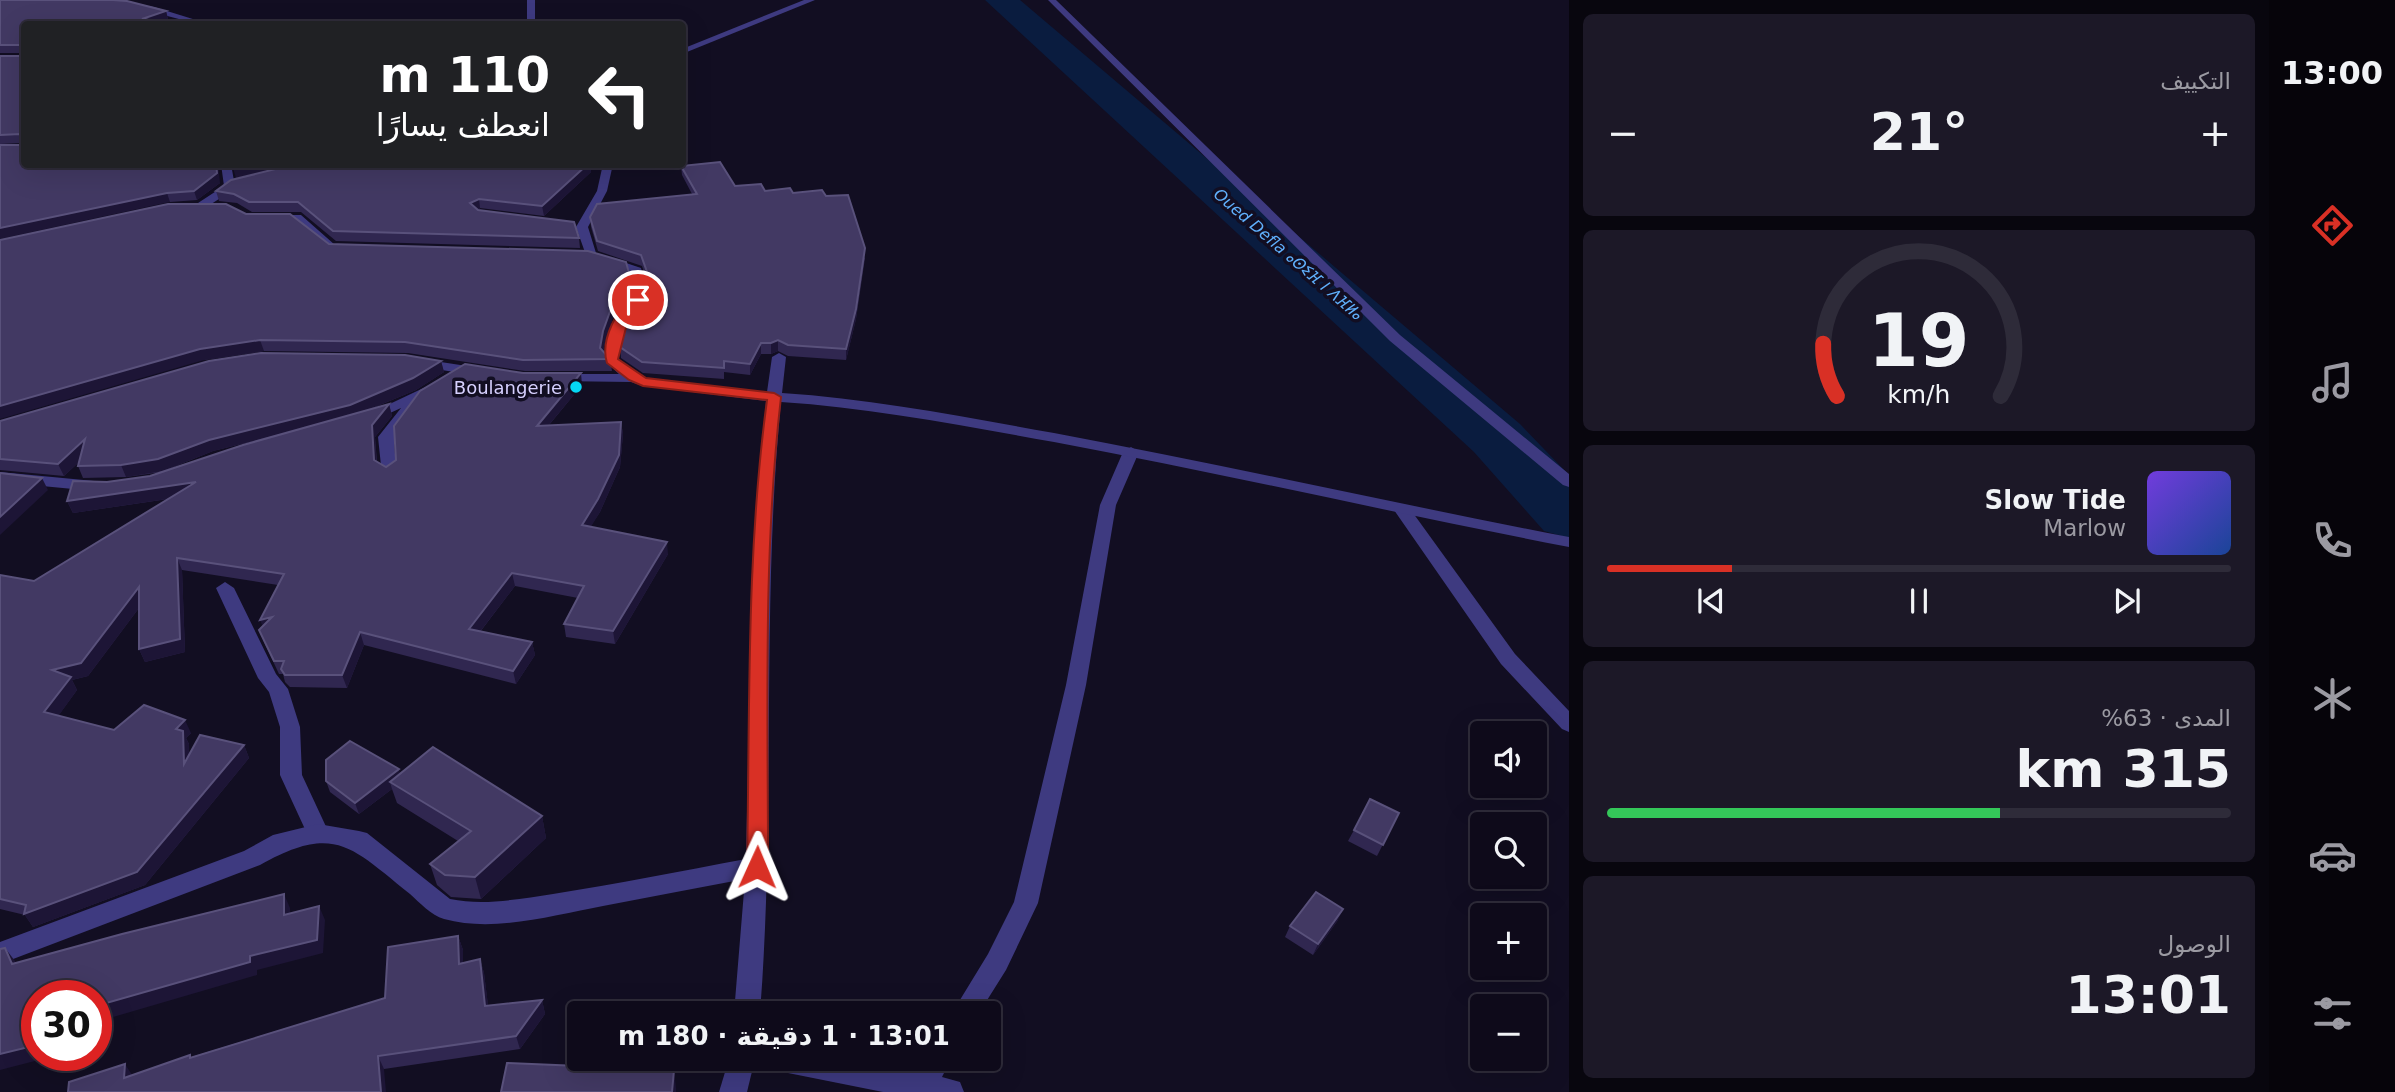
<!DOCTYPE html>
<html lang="ar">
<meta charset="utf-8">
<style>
:root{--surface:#0e0a1a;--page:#1c1827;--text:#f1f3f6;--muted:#9b9aa2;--line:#2e2b39;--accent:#d93025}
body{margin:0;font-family:"DejaVu Sans",Cairo,"Noto Sans Tifinagh",sans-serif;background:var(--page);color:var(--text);direction:rtl;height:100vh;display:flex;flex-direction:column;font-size:26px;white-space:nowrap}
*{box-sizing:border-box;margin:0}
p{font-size:23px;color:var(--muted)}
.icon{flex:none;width:38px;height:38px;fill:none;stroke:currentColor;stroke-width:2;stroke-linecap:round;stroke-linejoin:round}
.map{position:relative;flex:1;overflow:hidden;direction:ltr}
.panel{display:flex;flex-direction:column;gap:14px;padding:14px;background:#08060e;width:700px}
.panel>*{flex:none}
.hud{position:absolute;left:21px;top:21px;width:665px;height:147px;border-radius:7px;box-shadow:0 7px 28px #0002,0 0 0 2px var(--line);direction:rtl;background:#202124;color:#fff;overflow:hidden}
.buttons{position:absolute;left:1470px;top:721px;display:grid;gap:14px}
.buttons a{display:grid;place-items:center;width:77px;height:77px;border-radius:7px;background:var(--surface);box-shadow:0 7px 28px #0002,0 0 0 2px var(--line);font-size:35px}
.speed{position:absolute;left:21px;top:980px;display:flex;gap:14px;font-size:35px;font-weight:700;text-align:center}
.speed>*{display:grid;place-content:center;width:91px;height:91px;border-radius:50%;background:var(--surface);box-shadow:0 7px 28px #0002,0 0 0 2px var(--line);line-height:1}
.speed .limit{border:10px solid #d22;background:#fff;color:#111}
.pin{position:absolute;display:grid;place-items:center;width:60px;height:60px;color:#fff;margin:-30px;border:4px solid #fff;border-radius:50%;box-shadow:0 2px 7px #0007}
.me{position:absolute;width:77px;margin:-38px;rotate:1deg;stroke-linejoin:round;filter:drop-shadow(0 0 5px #0008)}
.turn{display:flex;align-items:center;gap:24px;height:147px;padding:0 21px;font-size:32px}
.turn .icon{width:91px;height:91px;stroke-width:2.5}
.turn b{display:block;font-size:49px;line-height:60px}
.big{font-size:52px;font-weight:700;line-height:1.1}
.panel .tile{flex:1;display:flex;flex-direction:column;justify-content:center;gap:10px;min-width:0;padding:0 24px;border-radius:10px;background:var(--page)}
.panel .dial{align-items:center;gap:0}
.dial svg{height:182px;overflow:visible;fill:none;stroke:var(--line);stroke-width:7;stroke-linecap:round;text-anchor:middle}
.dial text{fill:var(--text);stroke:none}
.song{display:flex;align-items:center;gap:21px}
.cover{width:84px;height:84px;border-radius:10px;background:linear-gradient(135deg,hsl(260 70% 55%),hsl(220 70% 35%))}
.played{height:7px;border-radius:4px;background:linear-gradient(90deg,var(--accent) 20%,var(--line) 20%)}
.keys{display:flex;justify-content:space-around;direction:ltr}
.heat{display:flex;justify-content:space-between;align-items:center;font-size:38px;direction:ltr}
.charge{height:10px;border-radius:5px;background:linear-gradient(90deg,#34c759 63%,var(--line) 0)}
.trip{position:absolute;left:567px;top:1001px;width:434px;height:70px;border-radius:7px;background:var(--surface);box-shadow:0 7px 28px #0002,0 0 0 2px var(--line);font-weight:700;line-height:70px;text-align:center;direction:rtl}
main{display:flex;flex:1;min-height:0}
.menu{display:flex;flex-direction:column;width:126px;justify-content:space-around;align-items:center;background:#06040a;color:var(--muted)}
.menu .icon{width:49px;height:49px}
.menu .current{color:var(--accent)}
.menu b{font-size:32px;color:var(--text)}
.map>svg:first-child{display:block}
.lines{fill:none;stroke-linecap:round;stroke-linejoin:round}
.river{fill:#0a1c3f;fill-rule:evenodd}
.lane{fill:#3e3a80;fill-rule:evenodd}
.street{fill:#3e3a80;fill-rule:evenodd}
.wall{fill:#302750;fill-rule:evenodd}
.shaded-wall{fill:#1d1536}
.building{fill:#423963;stroke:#59517b;stroke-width:2}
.route{fill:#d93025;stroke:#8d1f18;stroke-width:2}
.poi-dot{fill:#05d8f5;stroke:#120e22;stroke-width:2.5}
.labels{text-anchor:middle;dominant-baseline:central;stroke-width:7;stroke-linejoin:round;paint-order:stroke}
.far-water-label{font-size:16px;font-style:italic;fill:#60b0fc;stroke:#120e22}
.poi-label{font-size:18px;fill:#d6d0fe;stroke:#120e22;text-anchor:end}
</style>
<main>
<nav class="menu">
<b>13:00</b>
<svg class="icon current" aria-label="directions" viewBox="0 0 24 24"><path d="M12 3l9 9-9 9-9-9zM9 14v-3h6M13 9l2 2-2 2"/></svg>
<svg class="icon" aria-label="music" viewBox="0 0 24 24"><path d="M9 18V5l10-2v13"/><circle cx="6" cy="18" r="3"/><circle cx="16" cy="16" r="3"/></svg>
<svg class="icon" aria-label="phone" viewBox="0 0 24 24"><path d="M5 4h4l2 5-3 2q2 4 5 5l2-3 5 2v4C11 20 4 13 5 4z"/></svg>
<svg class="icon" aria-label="climate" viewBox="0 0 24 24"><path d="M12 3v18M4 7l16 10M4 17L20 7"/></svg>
<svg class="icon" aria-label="car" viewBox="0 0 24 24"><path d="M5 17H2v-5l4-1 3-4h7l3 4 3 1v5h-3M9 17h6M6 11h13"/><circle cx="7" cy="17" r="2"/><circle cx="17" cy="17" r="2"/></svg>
<svg class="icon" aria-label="filters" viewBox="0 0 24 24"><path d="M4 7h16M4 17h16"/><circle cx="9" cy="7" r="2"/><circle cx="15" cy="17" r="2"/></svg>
</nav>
<section class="panel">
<div class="tile"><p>التكييف</p>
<div class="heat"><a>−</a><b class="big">21°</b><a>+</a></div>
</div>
<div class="tile dial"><svg viewBox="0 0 100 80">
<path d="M14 69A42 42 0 1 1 86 69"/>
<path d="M14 69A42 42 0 0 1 8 46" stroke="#d93025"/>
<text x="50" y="56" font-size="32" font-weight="700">19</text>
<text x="50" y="72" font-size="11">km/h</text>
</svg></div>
<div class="tile">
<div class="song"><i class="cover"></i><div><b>Slow Tide</b><p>Marlow</p></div></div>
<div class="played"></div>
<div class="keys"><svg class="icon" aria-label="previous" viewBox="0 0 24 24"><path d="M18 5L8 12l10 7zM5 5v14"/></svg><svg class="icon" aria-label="pause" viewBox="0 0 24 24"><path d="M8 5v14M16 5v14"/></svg><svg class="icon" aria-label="next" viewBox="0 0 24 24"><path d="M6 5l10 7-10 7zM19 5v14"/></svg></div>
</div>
<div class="tile"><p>المدى · 63%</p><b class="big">315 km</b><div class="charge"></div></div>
<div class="tile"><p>الوصول</p><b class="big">13:01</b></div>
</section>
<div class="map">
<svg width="1569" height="1092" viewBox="0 0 1569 1092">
<rect width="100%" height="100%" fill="#120e22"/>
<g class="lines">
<path class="river" d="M985,0H1020L1520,424L1569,475V538L1544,531L1474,452Z"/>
<g class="lane">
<path d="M1131,447L1139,452L1116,505L1086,685L1038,903L1006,970L979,1013H952L988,954L1014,902L1066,685L1100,505L1123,452Z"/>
<path d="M1402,505L1408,506L1515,654L1569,711V732L1562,729L1501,664L1394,510Z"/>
<path d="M225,582L234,588L276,674L288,689L300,727L302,775L329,833L326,840L318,842L310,840L280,775V727L269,692L258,678L216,588Z"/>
<path d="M770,1059H849L915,1071L923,1059H951L942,1077L960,1082L964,1092H883L783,1072L773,1068Z"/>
</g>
<g class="street">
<path d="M106,0L154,7L209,24H198Z"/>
<rect x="527" y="0" width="8" height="24"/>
<path d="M804,0H815L682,54V49Z"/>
<path d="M1048,0H1056L1400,335L1569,474V487L1563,485L1390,341Z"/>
<path d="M221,164H231L234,181L239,182V186L205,208L178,209V205L198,203L224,186Z"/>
<path d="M603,164H613L607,191L588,227L596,253L641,268L645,283L644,300L631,312L621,340L618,359L646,378L767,392L772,357L779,353L786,357L782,393C874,399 964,417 1054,433C1226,465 1397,504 1569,537V547C1397,514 1226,474 1054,442C963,426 873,408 781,402C761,605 776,810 760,1013H734L745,879C697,888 650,897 603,906C554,915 494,933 444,919C431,915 420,903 410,894C351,847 335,823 260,865L0,964V942L244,851L273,835L318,824L359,831L367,833L450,899C484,906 519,899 553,894C617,884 681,871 746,859L752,572L766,401L643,386L631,382L555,381L553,378L560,374H619L604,360C608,337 612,313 632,299L633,283L629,270L587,258L576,227L597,191Z"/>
<path d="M272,215H301L335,245L350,249C331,263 308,233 294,221L268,220L266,218Z"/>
<path d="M421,359L480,368L487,372L480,376L416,366L414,363Z"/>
<path d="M434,383L441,387L420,399L421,402L394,437L396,472L388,477L382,475L378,437L401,408L368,423L360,418Z"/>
<path d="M0,472L94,481L102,486L94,491L0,482Z"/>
<path d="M729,1059H755L747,1092H719Z"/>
</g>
</g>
<g class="wall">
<path d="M0,0L166,11L168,19L160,22L24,24L220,183L197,200L170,202L20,145L22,143L0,144V56H21L22,53H0Z"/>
<path d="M296,164H590L591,172L544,216L480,208L478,210L579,238L580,248L336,241L301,212H252L237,203L219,201L216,191Z"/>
<path d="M681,166L735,186L765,191L793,193L865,258L856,319L846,360L788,356L778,351L771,354H761L750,375L724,372V379L643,373L621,358L620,347L646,290V279L642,266L598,251L591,227L590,217L692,194L682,175Z"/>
<path d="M246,214L329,244L630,283L629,298L613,317L605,342L603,351L610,359L612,371H525L408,353L264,351L204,360Z"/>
<path d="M441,361L444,372L416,390L368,410L389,404L392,416L375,437L377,462L386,467L582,385L549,425L621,422L623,434L620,467L600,512L590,527L668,554L615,644L566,637L564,624L578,598L515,586L480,632L532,642L535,655L516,684L364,645L347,688L290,687L285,682L283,674H279L264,642L259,630L262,626L278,585L182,570L185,652L145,662L139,649V608L88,676L72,680L77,690L58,716L114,730L191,733L186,738L189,744V754L244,745L249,758L145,885L33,927L25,915L0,909V575L34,581L168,499L73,513L67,501L107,482L150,476L162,472L126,477L83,478L78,466L79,462L64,476L0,470V421ZM270,437L166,470L213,451Z"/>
<path d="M400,773L542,816L546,838L481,899L451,897L437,885L430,864L458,841L397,803L392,789L359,814L330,792L326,781Z"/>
<path d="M1399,813L1377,856L1348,841L1354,830Z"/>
<path d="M1338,920L1313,955L1285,937L1290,926Z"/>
<path d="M458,936L463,950V963L480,959L484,973L488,1006L542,1000L545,1014L520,1049L384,1069L132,1075L385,998Z"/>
</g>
<g class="shaded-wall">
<path d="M166,11L168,19L151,24L142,19Z"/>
<path d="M216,164H218L220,183L197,200L194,191Z"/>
<path d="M250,164H293L236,178L233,168Z"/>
<path d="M588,164H590L591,172L544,216L542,206Z"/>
<path d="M167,193L170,202L0,239V228Z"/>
<path d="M479,199L480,208L472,213L470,203Z"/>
<path d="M865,248L856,319L846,360V349Z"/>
<path d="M629,273L630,283L629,298L613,317L605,342L601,360L600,348L603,331L612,306Z"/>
<path d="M260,340L264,351L204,360L0,419V406L200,349Z"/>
<path d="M778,340V351L771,354V343Z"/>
<path d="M761,343V354L750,375V364Z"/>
<path d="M441,361L444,372L416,390L353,416L213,451L163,471L126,477L121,465L209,440Z"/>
<path d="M581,373L582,385L538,438L537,426Z"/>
<path d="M389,404L392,416L375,437L377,472L374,460L372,425Z"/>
<path d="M621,422L623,434L620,467L600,512L584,538L582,525Z"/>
<path d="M85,439L91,451L64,476L58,464Z"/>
<path d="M42,478L48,490L0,535V517Z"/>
<path d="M196,482L201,494L73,513L67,501Z"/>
<path d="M667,542L668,554L615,644L613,631Z"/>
<path d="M177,558L182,570L185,652L145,662L139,649Z"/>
<path d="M512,573L515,586L472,642L469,629Z"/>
<path d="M139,587L145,600L88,676L72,680L77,690L52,725L44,712L52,670Z"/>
<path d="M272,617L265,632L260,620Z"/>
<path d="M360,632L364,645L347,688L342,675Z"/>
<path d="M532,642L535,655L516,684L513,671Z"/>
<path d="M185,720L191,733L186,738L189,744L190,777L184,764L176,729Z"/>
<path d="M244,745L249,758L145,885L33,927L24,914Z"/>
<path d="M399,769L402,781L390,782L392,789L359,814L355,803Z"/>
<path d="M542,816L546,838L481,899L475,877Z"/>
<path d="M284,894L290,908V928L284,915Z"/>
<path d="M319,906L325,920L323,953L257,970V975L96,1022V1006L250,956Z"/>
<path d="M1343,909L1338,920L1313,955L1318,944Z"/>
<path d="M458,936L463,950V978L459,964Z"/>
<path d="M5,948L15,961L22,978L12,964Z"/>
<path d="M480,959L484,973L490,1020L485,1006Z"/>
<path d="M542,1000L545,1014L520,1049L516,1036Z"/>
<path d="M37,1045V1055H58L0,1070V1054Z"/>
<path d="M378,1056L384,1069L386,1092H381Z"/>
<path d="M125,1064L134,1078H124Z"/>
<path d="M674,1070L676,1088V1092H672Z"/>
</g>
<g class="building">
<path d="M0,0H113L127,1L166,11L142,19L178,24H24V164H216L217,173L194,191L167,193L0,228V145H20L23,143L20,134L0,135V56H21L23,48L21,45H0Z"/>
<path d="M720,162L735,186L761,184L765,191L790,188L793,193L822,190L826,196L848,195L865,248L856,309L846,349L788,345L778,340L771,343H761L750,364L724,361V368L642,362L620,347L632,303L646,290L647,272L641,255L597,241L590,217L597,204L697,194L681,166Z"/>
<path d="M232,164H250L233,168Z"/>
<path d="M296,164H588L542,206L479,199L470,203L478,210L574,222L579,238L333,231L298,202H249L234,194L216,191L231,180Z"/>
<path d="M168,204H226L246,214H290L329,244L588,251L626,262L629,273L628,287L612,306L603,331L600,348L610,359L523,360L405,342L260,340L200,349L0,406V240Z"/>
<path d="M261,353L405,355L441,361L413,378L350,405L209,440L158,459L121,465L78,466L85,439L58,464L0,459V421L209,361Z"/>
<path d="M465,364L523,373H581L537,426L621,422L619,455L598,499L582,525L667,542L613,631L564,624L584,586L512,573L469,629L532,642L513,671L360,632L342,675H285L281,669L284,661H274L259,630L272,617L260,620L284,574L177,558L180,639L139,649V587L81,663L52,670L71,677L44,712L114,730L144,705L185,720L176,729L183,731L184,764L200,735L244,745L137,872L24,914L26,905L0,899V575L34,581L196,482L67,501L73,481L107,482L150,476L243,445L389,404L372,425L374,460L386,467L396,460L394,426L420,391Z"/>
<path d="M0,473L42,478L0,517Z"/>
<path d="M350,741L399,769L355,803L326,781V760Z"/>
<path d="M433,747L542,816L475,877L445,875L430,864L471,831L390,782Z"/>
<path d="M1370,799L1399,813L1383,845L1354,830Z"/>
<path d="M1316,892L1343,909L1318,944L1290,926Z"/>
<path d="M284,894V915L319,906L317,940L250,956V962L96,1006V996H37V1045L0,1054V949L5,948L12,964L122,934Z"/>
<path d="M458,936L459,964L480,959L485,1006L542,1000L516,1036L378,1056L381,1092H68L69,1082L125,1064L124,1078L190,1055V1058L385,998L388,947Z"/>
<path d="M507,1063L674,1070L672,1092H501Z"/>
</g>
<path class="route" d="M638,296L644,300L630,312L618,359L646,378L774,393L781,397C763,553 768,710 768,867L765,873L757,876L750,873L747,867C750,711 746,554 767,400L643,386L629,380L607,363C600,341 617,304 638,296Z"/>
<circle class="poi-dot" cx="576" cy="387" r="7"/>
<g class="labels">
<g class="far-water-label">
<text transform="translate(1288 254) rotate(41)">Oued Defla ⴰⵙⵉⴼ ⵏ ⴷⴼⵍⴰ</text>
</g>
<g class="poi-label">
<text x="562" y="387">Boulangerie</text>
</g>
</g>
</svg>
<div class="buttons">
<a><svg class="icon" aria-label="sound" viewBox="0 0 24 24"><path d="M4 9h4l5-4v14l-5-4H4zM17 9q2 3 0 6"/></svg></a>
<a><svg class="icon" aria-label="search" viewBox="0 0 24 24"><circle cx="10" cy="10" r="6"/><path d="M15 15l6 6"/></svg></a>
<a>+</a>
<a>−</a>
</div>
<div class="speed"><div class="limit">30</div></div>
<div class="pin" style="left:638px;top:300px;background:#d93025"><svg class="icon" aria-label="arrive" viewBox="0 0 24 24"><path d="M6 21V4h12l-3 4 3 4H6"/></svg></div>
<svg class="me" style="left:757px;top:867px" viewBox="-20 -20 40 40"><path d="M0-17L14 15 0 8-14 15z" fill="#d93025" stroke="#fff" stroke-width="4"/></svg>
<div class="trip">13:01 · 1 دقيقة · 180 m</div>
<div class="hud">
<div class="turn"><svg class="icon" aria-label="left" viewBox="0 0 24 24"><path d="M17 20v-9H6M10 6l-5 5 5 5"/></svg><div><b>110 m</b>انعطف يسارًا</div></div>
</div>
</div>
</main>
